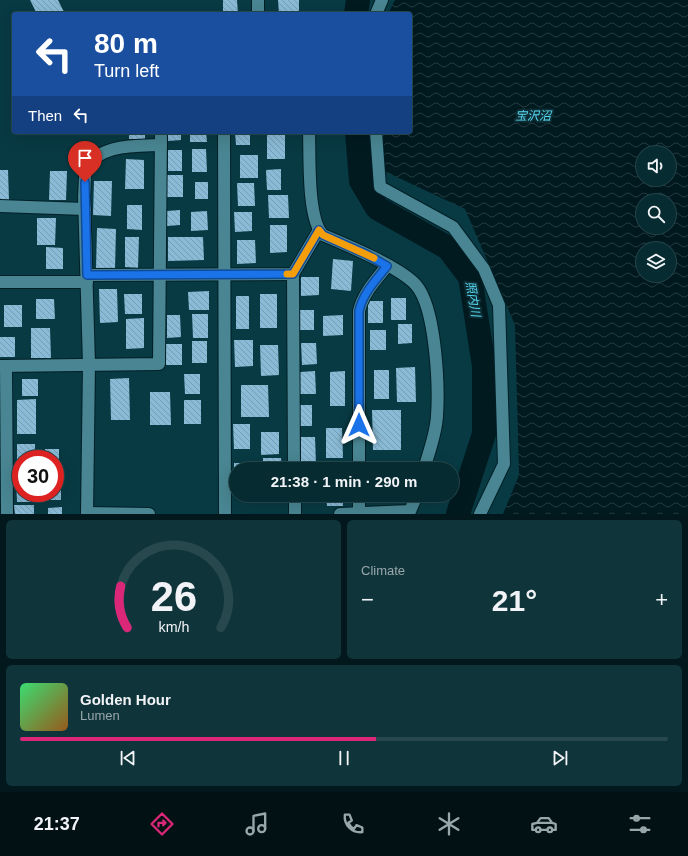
<!DOCTYPE html>
<meta charset="utf-8">
<style>
:root{--surface:#062c32;--page:#0f343a;--text:#f1f3f6;--muted:#98a7ac;--line:#27484d;--accent:#db2777}
body{margin:0;font-family:Helvetica,"Noto Sans JP",sans-serif;background:var(--page);color:var(--text);height:100vh;display:flex;flex-direction:column;font-size:15px;white-space:nowrap}
*{box-sizing:border-box;margin:0}
p{font-size:13px;color:var(--muted)}
.icon{flex:none;width:22px;height:22px;fill:none;stroke:currentColor;stroke-width:2;stroke-linecap:round;stroke-linejoin:round}
.map{position:relative;height:514px;overflow:hidden}
.panel{display:flex;flex-direction:column;gap:6px;padding:6px;background:#03181c;flex:1}
.panel>*{flex:none}
.top-card{position:absolute;left:12px;top:12px;width:400px;height:122px;border-radius:4px;box-shadow:0 4px 16px #0002,0 0 0 1px var(--line);background:#1a4fa0;color:#fff;overflow:hidden}
.buttons{position:absolute;left:636px;top:146px;display:grid;gap:8px}
.buttons a{display:grid;place-items:center;width:40px;height:40px;border-radius:50%;background:var(--surface);box-shadow:0 4px 16px #0002,0 0 0 1px var(--line);font-size:20px}
.speed{position:absolute;left:12px;top:450px;display:flex;gap:8px;font-size:20px;font-weight:700;text-align:center}
.speed>*{display:grid;place-content:center;width:52px;height:52px;border-radius:50%;background:var(--surface);box-shadow:0 4px 16px #0002,0 0 0 1px var(--line);line-height:1}
.speed .limit{border:6px solid #d22;background:#fff;color:#111}
.pin{position:absolute;display:grid;place-items:center;width:34px;height:34px;color:#fff;margin:-41px -17px;border-radius:50% 50% 50% 0;rotate:-45deg;box-shadow:0 0 4px #0007}
.pin .icon{rotate:45deg}
.me{position:absolute;width:44px;margin:-22px;rotate:0deg;stroke-linejoin:round;filter:drop-shadow(0 0 3px #0008)}
.turn{display:flex;align-items:center;gap:14px;height:84px;padding:0 16px;font-size:18px}
.turn .icon{width:52px;height:52px;stroke-width:2.5}
.turn b{display:block;font-size:28px;line-height:34px}
.then{display:flex;align-items:center;height:38px;padding:0 16px;background:#0003;gap:8px;font-size:15px}
.big{font-size:30px;font-weight:600;line-height:1.1}
.panel .card{flex:1;display:flex;flex-direction:column;justify-content:center;gap:6px;min-width:0;padding:0 14px;border-radius:6px;background:var(--page)}
.panel .dial{align-items:center;gap:0}
.dial svg{height:104px;overflow:visible;fill:none;stroke:var(--line);stroke-width:7;stroke-linecap:round;text-anchor:middle}
.dial text{fill:var(--text);stroke:none}
.song{display:flex;align-items:center;gap:12px}
.cover{width:48px;height:48px;border-radius:6px;background:linear-gradient(135deg,hsl(140 70% 55%),hsl(30 70% 35%))}
.played{height:4px;border-radius:2px;background:linear-gradient(90deg,var(--accent) 55%,var(--line) 55%)}
.keys{display:flex;justify-content:space-around;direction:ltr}
.heat{display:flex;justify-content:space-between;align-items:center;font-size:22px;direction:ltr}
.panel .tiles{flex:1;display:grid;gap:6px;grid-template-columns:1fr 1fr}
.card:last-child{grid-column:span 2}
.trip{position:absolute;left:229px;top:462px;width:230px;height:40px;border-radius:20px;background:var(--surface);box-shadow:0 4px 16px #0002,0 0 0 1px var(--line);font-weight:600;line-height:40px;text-align:center}
.tab-bar{display:flex;height:64px;justify-content:space-around;align-items:center;background:#021214;color:var(--muted)}
.tab-bar .icon{width:28px;height:28px}
.tab-bar .current{color:var(--accent)}
.tab-bar b{font-size:18px;color:var(--text)}
.map>svg:first-child{display:block}
.water{fill:url(#water-waves);fill-rule:evenodd}
.lines{fill:none;stroke-linecap:round;stroke-linejoin:round}
.river{stroke:#001a20;stroke-width:24}
.building{fill:url(#building-back-hatch)}
.minor-casing{stroke:#001f26;stroke-width:14}
.minor{stroke:#498592;stroke-width:12}
.route-casing{stroke:#114b97;stroke-width:10}
.route{stroke:#1a73e8;stroke-width:7}
.slow{stroke:#f59e0b;stroke-width:7}
.labels{text-anchor:middle;dominant-baseline:central;stroke-width:4;stroke-linejoin:round;paint-order:stroke}
.water-label{font-size:12px;font-style:italic;fill:#56daf4;stroke:#0e2e35}
</style>
<div class="map">
<svg width="688" height="514" viewBox="0 0 688 514">
<defs>
<pattern id="water-waves" width="16" height="10" patternUnits="userSpaceOnUse"><rect width="16" height="10" fill="#001a20"/><path d="M0 5q4-4 8 0t8 0" fill="none" stroke="#243b41"/></pattern>
<pattern id="building-back-hatch" width="6" height="6" patternUnits="userSpaceOnUse"><rect width="6" height="6" fill="#89bad6"/><path d="M-1 5l2 2M0 0l6 6M5-1l2 2" fill="none" stroke="#769db3"/></pattern>
</defs>
<rect width="100%" height="100%" fill="#083a43"/>
<path class="water" d="M395,0H688V514H503L519,475L515,325L465,209L384,171L383,132H410V14H388ZM643,153H669V179H643ZM643,201H669V227H643ZM643,249H669V275H643Z"/>
<g class="lines">
<g class="river">
<path d="M356,14L358,0"/>
<path d="M357,132L361,181L377,208L448,248L470,277L484,366V434L458,514"/>
</g>
</g>
<g class="building">
<path d="M30,0H58L65,14H37Z"/>
<path d="M223,0H237L238,14H223Z"/>
<path d="M278,0H299V14H279Z"/>
<rect x="129" y="132" width="16" height="7"/>
<path d="M168,132H181V140L168,141Z"/>
<path d="M190,132H206L207,142H190Z"/>
<path d="M235,132H250V145H236Z"/>
<rect x="267" y="132" width="18" height="27"/>
<path d="M192,149H206L207,172H192Z"/>
<rect x="168" y="150" width="14" height="21"/>
<rect x="240" y="155" width="18" height="23"/>
<path d="M126,159L144,160V189H125Z"/>
<path d="M281,169V190H267L266,170Z"/>
<path d="M0,170H8L9,200L0,201Z"/>
<path d="M50,171H67L66,200H49Z"/>
<path d="M166,175H183V197H167Z"/>
<path d="M94,181H112L111,216L93,215Z"/>
<rect x="195" y="182" width="13" height="17"/>
<path d="M237,183H254L255,206H238Z"/>
<path d="M268,195H288L289,218H269Z"/>
<path d="M127,205H142V230L127,229Z"/>
<path d="M180,210V225L167,226V211Z"/>
<path d="M207,211L208,230L191,231V212Z"/>
<path d="M234,212H252V231L235,232Z"/>
<path d="M37,218H56L55,245H37Z"/>
<path d="M270,225H287V252L270,253Z"/>
<path d="M97,228L116,229L115,269H96Z"/>
<path d="M125,237H139L138,268L125,267Z"/>
<path d="M168,237H203L204,260L168,261Z"/>
<path d="M237,240H255L256,263L237,264Z"/>
<path d="M46,247L63,248V269H46Z"/>
<path d="M333,259L353,261L351,291L331,289Z"/>
<path d="M301,277H319V295L301,296Z"/>
<path d="M99,289H117L118,322L100,323Z"/>
<path d="M209,291V310H189L188,292Z"/>
<path d="M124,294H142V314H125Z"/>
<rect x="260" y="294" width="17" height="34"/>
<rect x="236" y="296" width="13" height="33"/>
<rect x="391" y="298" width="15" height="22"/>
<path d="M36,299H54L55,319H36Z"/>
<rect x="368" y="301" width="15" height="22"/>
<rect x="4" y="305" width="18" height="22"/>
<rect x="300" y="310" width="14" height="20"/>
<path d="M192,314H208V338H193Z"/>
<path d="M167,315H180L181,337L167,338Z"/>
<path d="M343,315V335L323,336V316Z"/>
<path d="M144,318V348L126,349V319Z"/>
<path d="M398,324H412V343L398,344Z"/>
<path d="M31,328H50L51,358H31Z"/>
<rect x="370" y="330" width="16" height="20"/>
<rect x="0" y="337" width="15" height="20"/>
<path d="M234,340H253V366L235,367Z"/>
<rect x="192" y="341" width="15" height="22"/>
<path d="M301,343H316L317,364L302,365Z"/>
<rect x="166" y="344" width="16" height="21"/>
<path d="M260,345H278L279,375L261,376Z"/>
<path d="M415,367L416,402H397L396,368Z"/>
<rect x="374" y="370" width="15" height="29"/>
<path d="M315,371L316,394H300V372Z"/>
<path d="M345,371V406H330V372Z"/>
<path d="M184,374H200V394H185Z"/>
<path d="M129,378L130,420H111L110,379Z"/>
<rect x="22" y="379" width="16" height="17"/>
<path d="M241,385H268L269,417H241Z"/>
<path d="M150,392H170L171,425H150Z"/>
<path d="M36,399V434H17V400Z"/>
<rect x="184" y="400" width="17" height="24"/>
<path d="M299,405H312V426H300Z"/>
<path d="M372,410H401V450H373Z"/>
<path d="M233,424H250V449H234Z"/>
<path d="M326,428H342L343,458H326Z"/>
<path d="M261,432H279V454L261,455Z"/>
<path d="M301,437H315L316,464H301Z"/>
<path d="M17,444H35V459H21V474H17Z"/>
<path d="M45,449H59V469H55V459H45Z"/>
<path d="M263,458H281L282,469H263Z"/>
<path d="M234,463H255L256,469H236V495H234Z"/>
<path d="M395,463L409,464V469H394Z"/>
<path d="M55,475H61V500H47V493H55Z"/>
<path d="M16,478H21V493H32L33,502H17Z"/>
<rect x="302" y="495" width="16" height="8"/>
<path d="M326,495H343V506H327Z"/>
<path d="M367,495H381V500L367,498Z"/>
<path d="M14,505H34V514H15Z"/>
<path d="M62,507V514H48V508Z"/>
</g>
<g class="lines">
<defs>
<g id="minor">
<path d="M258,0V14"/>
<path d="M376,14L382,0"/>
<path d="M224,132L225,514"/>
<path d="M309,132C310,156 307,219 323,235C347,245 400,267 416,285C436,308 439,386 437,416C436,434 429,452 424,469"/>
<path d="M376,132L380,187L453,227L484,269L499,305L504,464L480,514"/>
<path d="M0,206L85,209"/>
<path d="M293,274L294,469"/>
<path d="M87,275L293,274L319,230"/>
<path d="M0,282H87"/>
<path d="M0,366L159,364L161,132"/>
<path d="M6,366L7,514"/>
<path d="M359,469V311C363,293 376,280 387,266"/>
<path d="M295,495V514"/>
<path d="M359,495V514"/>
<path d="M87,513L149,514"/>
<path d="M87,514L89,364L84,196C85,188 84,179 86,172C95,143 138,146 161,145"/>
<path d="M340,514L410,511L417,495"/>
</g>
</defs>
<use href="#minor" class="minor-casing"/>
<use href="#minor" class="minor"/>
</g>
<g class="lines">
<defs>
<path id="route" d="M85,182L87,275L293,274L319,230L323,235L366,254L387,266C376,280 363,293 359,311V425"/>
</defs>
<use href="#route" class="route-casing"/>
<use href="#route" class="route"/>
<path class="slow" d="M287,274H293L319,230L323,235L374,258"/>
</g>
<g class="labels">
<g class="water-label">
<text x="533" y="116">宝沢沼</text>
<text transform="translate(473 299) rotate(80)">照内川</text>
</g>
</g>
</svg>
<div class="buttons">
<a><svg class="icon" aria-label="sound" viewBox="0 0 24 24"><path d="M4 9h4l5-4v14l-5-4H4zM17 9q2 3 0 6"/></svg></a>
<a><svg class="icon" aria-label="search" viewBox="0 0 24 24"><circle cx="10" cy="10" r="6"/><path d="M15 15l6 6"/></svg></a>
<a><svg class="icon" aria-label="layers" viewBox="0 0 24 24"><path d="M12 4l9 5-9 5-9-5zM3 14l9 5 9-5"/></svg></a>
</div>
<div class="speed"><div class="limit">30</div></div>
<div class="pin" style="left:85px;top:182px;background:#d93025"><svg class="icon" aria-label="arrive" viewBox="0 0 24 24"><path d="M6 21V4h12l-3 4 3 4H6"/></svg></div>
<svg class="me" style="left:359px;top:425px" viewBox="-20 -20 40 40"><path d="M0-17L14 15 0 8-14 15z" fill="#1a73e8" stroke="#fff" stroke-width="4"/></svg>
<div class="trip">21:38 · 1 min · 290 m</div>
<div class="top-card">
<div class="turn"><svg class="icon" aria-label="left" viewBox="0 0 24 24"><path d="M17 20v-9H6M10 6l-5 5 5 5"/></svg><div><b>80 m</b>Turn left</div></div>
<div class="then">Then<svg class="icon" aria-label="left" viewBox="0 0 24 24"><path d="M17 20v-9H6M10 6l-5 5 5 5"/></svg></div>
</div>
</div>
<section class="panel">
<div class="tiles">
<div class="card dial"><svg viewBox="0 0 100 80">
<path d="M14 69A42 42 0 1 1 86 69"/>
<path d="M14 69A42 42 0 0 1 9 37" stroke="#db2777"/>
<text x="50" y="56" font-size="32" font-weight="700">26</text>
<text x="50" y="72" font-size="11">km/h</text>
</svg></div>
<div class="card"><p>Climate</p>
<div class="heat"><a>−</a><b class="big">21°</b><a>+</a></div>
</div>
<div class="card">
<div class="song"><i class="cover"></i><div><b>Golden Hour</b><p>Lumen</p></div></div>
<div class="played"></div>
<div class="keys"><svg class="icon" aria-label="previous" viewBox="0 0 24 24"><path d="M18 5L8 12l10 7zM5 5v14"/></svg><svg class="icon" aria-label="pause" viewBox="0 0 24 24"><path d="M8 5v14M16 5v14"/></svg><svg class="icon" aria-label="next" viewBox="0 0 24 24"><path d="M6 5l10 7-10 7zM19 5v14"/></svg></div>
</div>
</div>
</section>
<nav class="tab-bar">
<b>21:37</b>
<svg class="icon current" aria-label="directions" viewBox="0 0 24 24"><path d="M12 3l9 9-9 9-9-9zM9 14v-3h6M13 9l2 2-2 2"/></svg>
<svg class="icon" aria-label="music" viewBox="0 0 24 24"><path d="M9 18V5l10-2v13"/><circle cx="6" cy="18" r="3"/><circle cx="16" cy="16" r="3"/></svg>
<svg class="icon" aria-label="phone" viewBox="0 0 24 24"><path d="M5 4h4l2 5-3 2q2 4 5 5l2-3 5 2v4C11 20 4 13 5 4z"/></svg>
<svg class="icon" aria-label="climate" viewBox="0 0 24 24"><path d="M12 3v18M4 7l16 10M4 17L20 7"/></svg>
<svg class="icon" aria-label="car" viewBox="0 0 24 24"><path d="M5 17H2v-5l4-1 3-4h7l3 4 3 1v5h-3M9 17h6M6 11h13"/><circle cx="7" cy="17" r="2"/><circle cx="17" cy="17" r="2"/></svg>
<svg class="icon" aria-label="filters" viewBox="0 0 24 24"><path d="M4 7h16M4 17h16"/><circle cx="9" cy="7" r="2"/><circle cx="15" cy="17" r="2"/></svg>
</nav>
